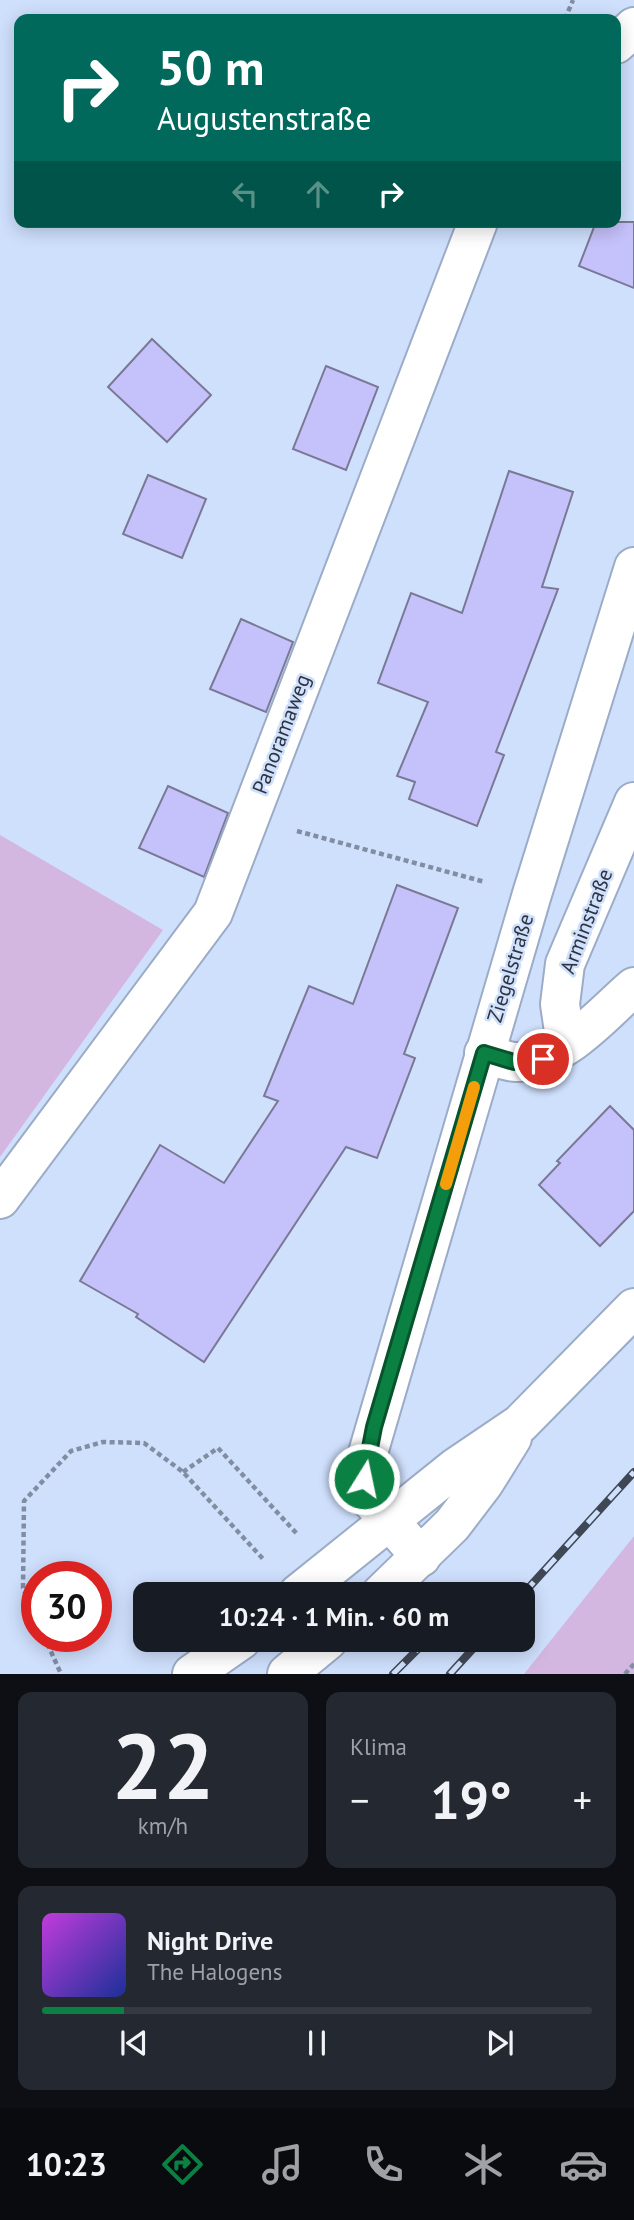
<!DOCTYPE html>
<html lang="de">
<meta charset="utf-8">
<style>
:root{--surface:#171b24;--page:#242831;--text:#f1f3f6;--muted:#9ea1a6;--line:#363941;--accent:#0b8043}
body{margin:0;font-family:"PT Sans",sans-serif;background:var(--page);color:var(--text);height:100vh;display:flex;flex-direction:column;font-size:26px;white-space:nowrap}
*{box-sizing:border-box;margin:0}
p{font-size:23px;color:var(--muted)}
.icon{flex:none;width:38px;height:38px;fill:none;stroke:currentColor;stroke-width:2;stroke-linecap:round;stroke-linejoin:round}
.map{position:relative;height:1674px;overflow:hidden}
.side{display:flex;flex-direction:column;gap:18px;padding:18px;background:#0d0f14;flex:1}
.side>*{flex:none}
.top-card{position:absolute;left:14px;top:14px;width:607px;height:214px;border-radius:14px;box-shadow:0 4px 18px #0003;background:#00695c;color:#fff;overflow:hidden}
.speed{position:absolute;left:21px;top:1561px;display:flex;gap:14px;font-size:35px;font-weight:700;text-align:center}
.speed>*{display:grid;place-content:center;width:91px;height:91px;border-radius:50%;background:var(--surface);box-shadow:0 4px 18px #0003;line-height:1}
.speed .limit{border:10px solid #d22;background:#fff;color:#111}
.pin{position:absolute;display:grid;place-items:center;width:60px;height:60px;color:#fff;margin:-30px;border:4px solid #fff;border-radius:50%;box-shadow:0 2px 7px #0007}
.me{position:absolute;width:77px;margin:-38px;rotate:10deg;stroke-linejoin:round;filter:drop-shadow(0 0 5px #0008)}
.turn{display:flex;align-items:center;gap:24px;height:147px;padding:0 28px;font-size:32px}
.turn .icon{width:91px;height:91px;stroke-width:2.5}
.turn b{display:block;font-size:49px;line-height:60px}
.lanes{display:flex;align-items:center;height:66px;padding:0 28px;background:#0003;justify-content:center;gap:35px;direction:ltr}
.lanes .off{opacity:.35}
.big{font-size:52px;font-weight:700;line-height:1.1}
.side .card{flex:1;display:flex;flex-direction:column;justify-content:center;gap:10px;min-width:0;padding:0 24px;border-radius:14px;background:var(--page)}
.side .dial{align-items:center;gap:0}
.dial b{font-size:91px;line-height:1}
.song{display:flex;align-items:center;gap:21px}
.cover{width:84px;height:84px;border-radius:10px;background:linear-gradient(135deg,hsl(290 70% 55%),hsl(230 70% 35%))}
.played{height:7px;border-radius:4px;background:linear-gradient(90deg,var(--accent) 15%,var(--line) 15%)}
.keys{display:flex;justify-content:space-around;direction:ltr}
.heat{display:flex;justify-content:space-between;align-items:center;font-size:38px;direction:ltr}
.side .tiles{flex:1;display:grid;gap:18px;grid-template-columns:1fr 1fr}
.card:last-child{grid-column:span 2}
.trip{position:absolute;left:133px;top:1582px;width:402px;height:70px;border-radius:14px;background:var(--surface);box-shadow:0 4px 18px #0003;font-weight:700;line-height:70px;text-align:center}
.tabs{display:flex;height:112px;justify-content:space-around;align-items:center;background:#090b0e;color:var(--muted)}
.tabs .icon{width:49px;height:49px}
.tabs .current{color:var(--accent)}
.tabs b{font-size:32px;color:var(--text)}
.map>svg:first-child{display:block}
.green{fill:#d4b7e1}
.building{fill:#c5c1fa;stroke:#7a7995;stroke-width:2}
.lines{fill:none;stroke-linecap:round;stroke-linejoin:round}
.minor-casing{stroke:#9cacc7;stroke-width:42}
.tertiary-casing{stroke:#9cacc7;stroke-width:42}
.path{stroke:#818da1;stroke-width:4.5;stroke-dasharray:5 3.5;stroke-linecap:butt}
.minor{stroke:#fff;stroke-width:38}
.tertiary{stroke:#fff;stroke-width:38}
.rail-casing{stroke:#404754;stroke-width:8}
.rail{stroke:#cfe0fd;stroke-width:5;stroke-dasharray:16;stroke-linecap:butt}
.route-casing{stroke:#07532c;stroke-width:18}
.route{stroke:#0b8043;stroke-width:12}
.slow{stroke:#f59e0b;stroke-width:12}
.labels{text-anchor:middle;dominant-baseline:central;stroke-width:5;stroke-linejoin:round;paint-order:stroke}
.street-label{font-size:21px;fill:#2e343f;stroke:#cfe0fd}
</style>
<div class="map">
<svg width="634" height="1674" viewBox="0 0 634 1674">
<rect width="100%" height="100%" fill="#cfe0fd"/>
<g class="green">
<path d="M0,835L163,930L0,1157Z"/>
<path d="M634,1536V1674H524Z"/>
</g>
<g class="building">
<path d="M596,222H634V288L579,266Z"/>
<path d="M152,339L211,395L167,442L108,387Z"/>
<path d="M326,366L378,387L346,470L293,449Z"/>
<path d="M509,471L573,492L542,587L558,589L496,752L504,755L477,826L409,799L415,782L397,776L428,702L378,683L411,593L462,613Z"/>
<path d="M148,475L206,499L182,558L123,534Z"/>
<path d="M241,619L293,642L266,712L210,689Z"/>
<path d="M168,786L228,813L204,877L139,848Z"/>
<path d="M397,885L458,908L404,1054L415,1058L377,1158L346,1147L204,1362L136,1317L138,1314L80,1281L160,1145L224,1183L278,1101L264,1096L309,986L353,1004Z"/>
<path d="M610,1106L634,1130V1211L600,1246L539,1185L560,1163L557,1161Z"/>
</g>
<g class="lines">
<defs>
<g id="minor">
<path d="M616,44L634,27"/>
<path d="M566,1045L560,1004L565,964L634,802"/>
<path d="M484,1053C494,1056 506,1062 516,1062C563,1063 601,1015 634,987"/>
<path d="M0,1199L213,913L478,222"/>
<path d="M421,1557L371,1500L364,1479L368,1453L532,894L634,567"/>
</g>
<g id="tertiary">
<path d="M298,1594L455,1468L520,1424L634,1308"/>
<path d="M381,1594L452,1525L484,1483L512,1438"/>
<path d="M192,1674L241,1640"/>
<path d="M287,1674L328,1640"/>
</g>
</defs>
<use href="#minor" class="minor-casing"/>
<use href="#tertiary" class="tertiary-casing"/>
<g class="path">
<path d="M565,19L573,0"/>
<path d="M297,831L485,882"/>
<path d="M183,1472L218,1448L298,1535"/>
<path d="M37,1619L23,1588L24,1501L71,1451L103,1442L144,1443L183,1472L265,1561"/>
<path d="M44,1636L61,1674"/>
<path d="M625,1674L634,1664"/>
</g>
<use href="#minor" class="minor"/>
<use href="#tertiary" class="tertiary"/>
<defs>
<g id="rail">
<path d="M523,1594L634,1472"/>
<path d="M393,1674L427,1640"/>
<path d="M450,1674L481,1640"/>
</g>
</defs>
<use href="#rail" class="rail-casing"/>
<use href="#rail" class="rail"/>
</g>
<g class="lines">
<defs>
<path id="route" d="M364,1479L374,1427L484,1053L514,1062L543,1059"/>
</defs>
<use href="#route" class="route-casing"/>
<use href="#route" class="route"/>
<path class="slow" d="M446,1184L474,1087"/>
</g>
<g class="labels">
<g class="street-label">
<text transform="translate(281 734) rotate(-69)">Panoramaweg</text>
<text transform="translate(586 921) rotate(-69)">Arminstraße</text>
<text transform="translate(510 968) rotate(-73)">Ziegelstraße</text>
</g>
</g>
</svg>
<div class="speed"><div class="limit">30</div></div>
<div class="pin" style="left:543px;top:1059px;background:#d93025"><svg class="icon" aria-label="arrive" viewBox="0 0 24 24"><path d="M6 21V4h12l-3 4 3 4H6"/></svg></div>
<svg class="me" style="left:364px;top:1479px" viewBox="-20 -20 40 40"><circle r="17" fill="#0b8043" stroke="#fff" stroke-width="3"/><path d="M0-11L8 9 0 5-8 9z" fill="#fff"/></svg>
<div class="trip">10:24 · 1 Min. · 60 m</div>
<div class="top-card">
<div class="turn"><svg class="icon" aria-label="right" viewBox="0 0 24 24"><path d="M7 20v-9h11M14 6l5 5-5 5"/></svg><div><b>50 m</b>Augustenstraße</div></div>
<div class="lanes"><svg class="icon off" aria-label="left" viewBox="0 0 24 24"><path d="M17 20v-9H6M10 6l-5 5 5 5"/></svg><svg class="icon off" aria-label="ahead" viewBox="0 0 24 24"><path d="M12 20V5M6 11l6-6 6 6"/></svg><svg class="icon" aria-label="right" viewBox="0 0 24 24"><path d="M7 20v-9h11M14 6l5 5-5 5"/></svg></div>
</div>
</div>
<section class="side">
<div class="tiles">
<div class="card dial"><b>22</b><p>km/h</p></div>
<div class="card"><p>Klima</p>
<div class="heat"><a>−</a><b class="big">19°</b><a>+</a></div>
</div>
<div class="card">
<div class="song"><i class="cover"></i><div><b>Night Drive</b><p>The Halogens</p></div></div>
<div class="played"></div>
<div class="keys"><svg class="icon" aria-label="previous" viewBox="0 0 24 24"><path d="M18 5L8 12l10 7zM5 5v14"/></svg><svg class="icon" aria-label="pause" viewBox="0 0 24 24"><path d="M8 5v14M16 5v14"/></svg><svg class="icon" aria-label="next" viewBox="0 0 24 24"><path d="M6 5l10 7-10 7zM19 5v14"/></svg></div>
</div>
</div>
</section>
<nav class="tabs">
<b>10:23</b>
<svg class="icon current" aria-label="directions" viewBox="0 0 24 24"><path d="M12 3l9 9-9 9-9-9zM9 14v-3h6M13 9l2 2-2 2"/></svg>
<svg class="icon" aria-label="music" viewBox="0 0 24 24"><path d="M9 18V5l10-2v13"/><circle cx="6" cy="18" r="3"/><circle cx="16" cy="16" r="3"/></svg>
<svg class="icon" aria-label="phone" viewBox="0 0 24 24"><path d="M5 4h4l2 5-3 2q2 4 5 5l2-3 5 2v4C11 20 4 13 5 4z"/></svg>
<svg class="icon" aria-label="climate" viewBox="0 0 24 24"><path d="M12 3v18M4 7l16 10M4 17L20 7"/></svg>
<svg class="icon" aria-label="car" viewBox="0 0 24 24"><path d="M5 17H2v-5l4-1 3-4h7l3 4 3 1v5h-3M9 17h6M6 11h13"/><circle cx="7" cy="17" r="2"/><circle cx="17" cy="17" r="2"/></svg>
</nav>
